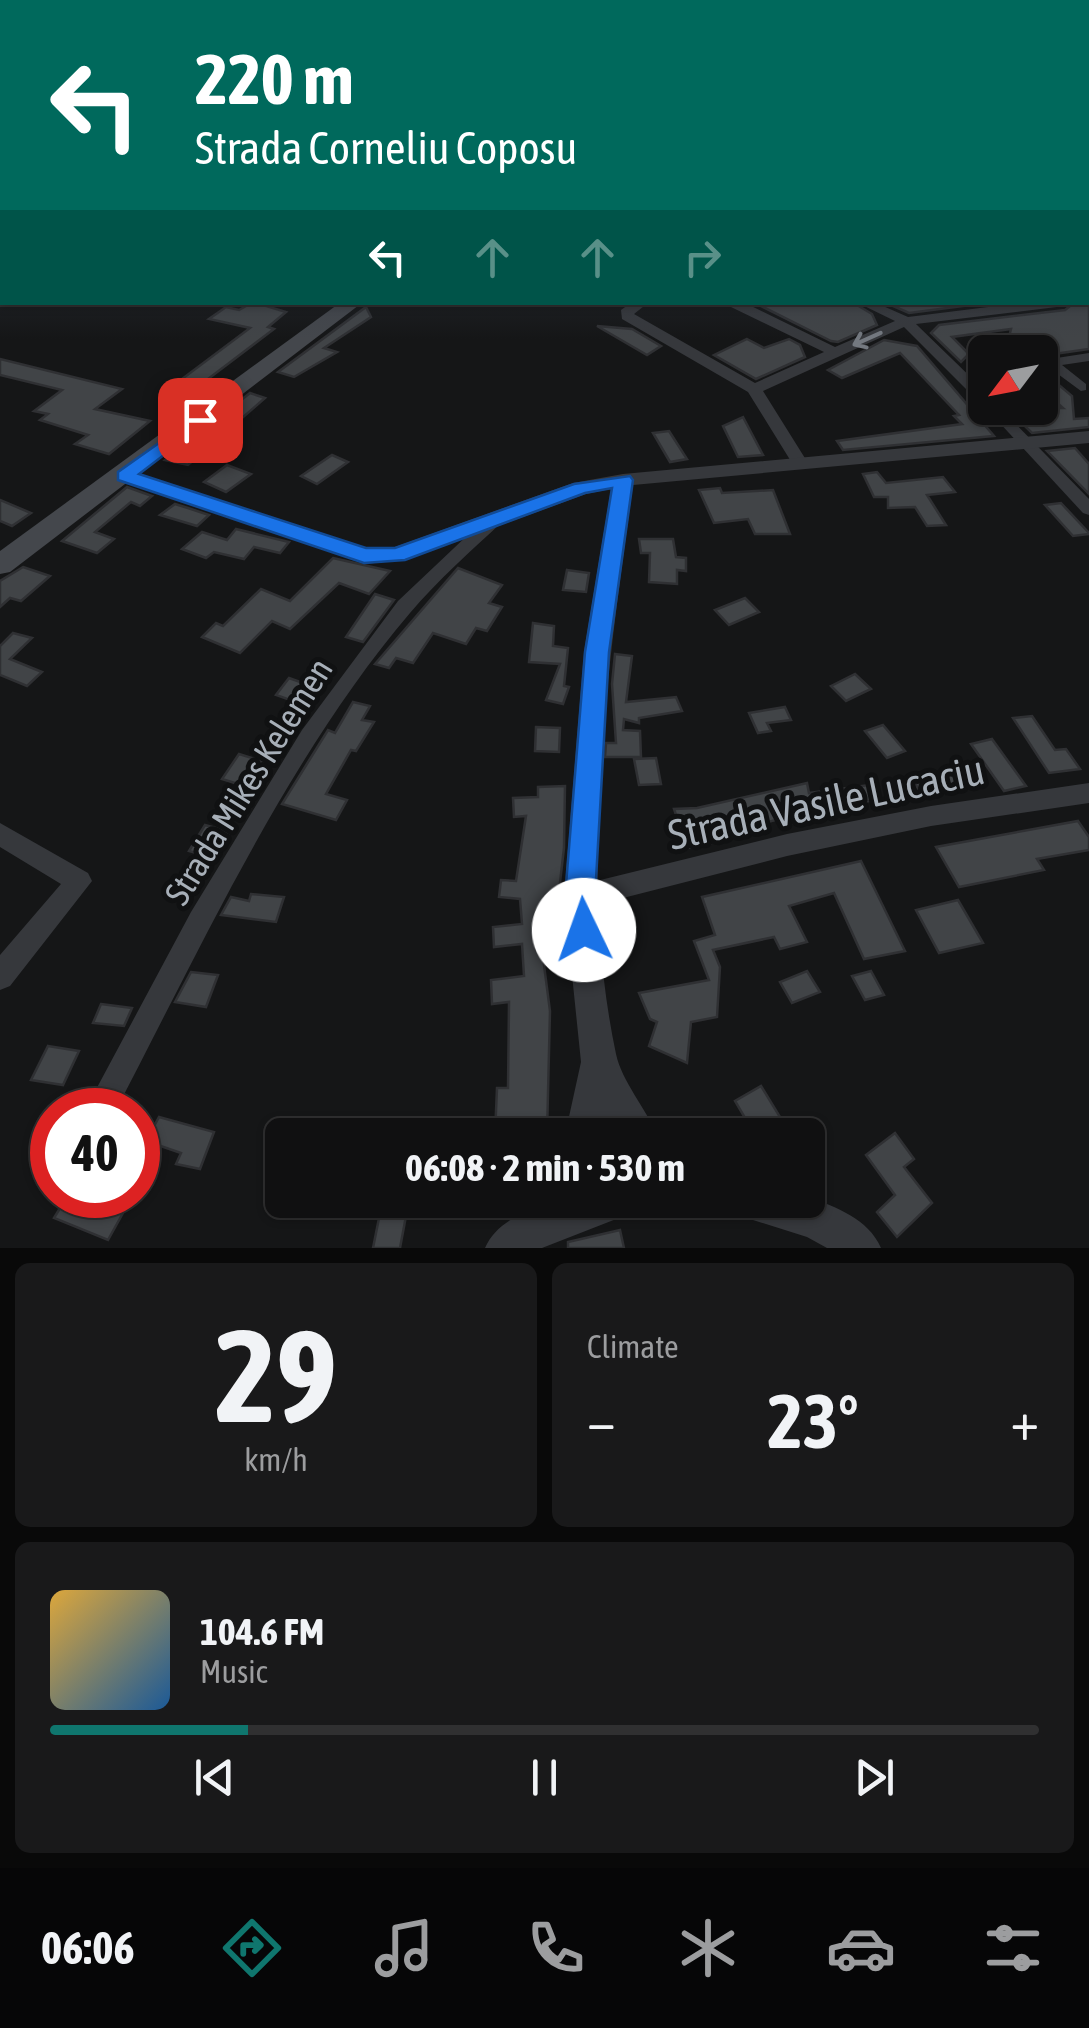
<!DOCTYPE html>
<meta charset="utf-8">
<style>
:root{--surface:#101011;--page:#19191a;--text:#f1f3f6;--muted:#9c9d9f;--line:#303031;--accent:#0f766e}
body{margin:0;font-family:"Asap Condensed",sans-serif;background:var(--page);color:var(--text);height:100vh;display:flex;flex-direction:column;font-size:38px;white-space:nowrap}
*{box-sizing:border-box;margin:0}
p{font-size:32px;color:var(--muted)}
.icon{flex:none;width:55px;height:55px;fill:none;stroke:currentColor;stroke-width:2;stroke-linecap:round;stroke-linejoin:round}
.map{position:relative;height:1248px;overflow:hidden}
.details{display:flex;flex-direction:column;gap:15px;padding:15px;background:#090909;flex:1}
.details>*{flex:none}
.hud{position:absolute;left:0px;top:0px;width:1090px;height:305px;box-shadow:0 2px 8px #0004,0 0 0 2px var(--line);background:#00695c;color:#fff;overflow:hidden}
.needle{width:65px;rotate:238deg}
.buttons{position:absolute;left:968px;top:335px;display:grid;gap:20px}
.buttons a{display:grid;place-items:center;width:90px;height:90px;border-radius:15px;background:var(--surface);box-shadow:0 2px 8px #0004,0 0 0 2px var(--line);font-size:50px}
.speed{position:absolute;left:30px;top:1088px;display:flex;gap:20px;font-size:50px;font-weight:700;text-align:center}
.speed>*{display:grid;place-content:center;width:130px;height:130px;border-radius:50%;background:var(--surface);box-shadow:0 2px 8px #0004,0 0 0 2px var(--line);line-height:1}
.speed .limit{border:15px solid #d22;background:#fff;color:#111}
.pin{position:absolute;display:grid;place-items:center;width:85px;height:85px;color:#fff;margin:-42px;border-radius:20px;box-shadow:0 5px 15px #0006}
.me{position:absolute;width:110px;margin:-55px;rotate:357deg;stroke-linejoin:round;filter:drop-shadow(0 0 8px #0008)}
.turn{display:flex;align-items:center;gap:35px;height:210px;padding:0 30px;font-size:45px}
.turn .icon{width:130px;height:130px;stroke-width:2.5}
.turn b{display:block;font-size:70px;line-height:85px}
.lanes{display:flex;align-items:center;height:95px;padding:0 30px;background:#0003;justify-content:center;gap:50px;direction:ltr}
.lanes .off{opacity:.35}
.big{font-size:75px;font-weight:700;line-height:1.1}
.details .widget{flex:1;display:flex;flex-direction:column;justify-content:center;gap:15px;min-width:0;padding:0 35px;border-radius:15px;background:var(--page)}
.details .dial{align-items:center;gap:0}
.dial b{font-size:130px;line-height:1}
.song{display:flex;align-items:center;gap:30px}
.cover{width:120px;height:120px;border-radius:15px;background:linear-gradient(135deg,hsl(40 70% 55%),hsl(210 70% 35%))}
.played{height:10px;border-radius:5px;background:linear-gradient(90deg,var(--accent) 20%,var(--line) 20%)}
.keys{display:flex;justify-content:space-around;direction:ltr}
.heat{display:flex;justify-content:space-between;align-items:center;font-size:55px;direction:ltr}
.details .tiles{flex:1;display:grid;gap:15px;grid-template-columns:1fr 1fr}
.widget:last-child{grid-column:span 2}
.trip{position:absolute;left:265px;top:1118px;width:560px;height:100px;border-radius:15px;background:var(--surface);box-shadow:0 2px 8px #0004,0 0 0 2px var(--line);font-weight:700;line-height:100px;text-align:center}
.tabs{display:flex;height:160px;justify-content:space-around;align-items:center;background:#060607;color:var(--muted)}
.tabs .icon{width:70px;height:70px}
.tabs .selected{color:var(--accent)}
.tabs b{font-size:45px;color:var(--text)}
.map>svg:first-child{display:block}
.building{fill:#414447;stroke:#2f3033;stroke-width:2.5}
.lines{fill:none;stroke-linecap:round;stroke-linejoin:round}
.minor{fill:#36383c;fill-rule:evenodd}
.tertiary{fill:#36383c;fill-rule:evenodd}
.secondary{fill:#44474c;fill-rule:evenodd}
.primary{fill:#52565b;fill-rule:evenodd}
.oneway{stroke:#747980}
.route{fill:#1a73e8;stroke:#114b97;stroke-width:2.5}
.labels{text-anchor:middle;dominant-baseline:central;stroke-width:10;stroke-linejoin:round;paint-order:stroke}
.street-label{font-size:35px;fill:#a7afb8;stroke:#101112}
.near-street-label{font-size:42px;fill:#a7afb8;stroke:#101112}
</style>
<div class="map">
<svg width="1089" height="1248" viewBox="0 0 1089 1248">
<rect width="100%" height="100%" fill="#151617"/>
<g class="building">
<path d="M253,302L286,312L268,327L274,329L183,398L162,394L250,328L209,319L226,307L239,310Z"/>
<path d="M753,302H852L872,314L877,325L838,342L831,341Z"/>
<path d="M884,302H994L909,313Z"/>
<path d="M1075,302L1089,306V349L1040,356V352H1005L1011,329L952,337L969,354L961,362L931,333L939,325L1065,310Z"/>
<path d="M366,307L371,317L324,348L337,352L294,377L278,372Z"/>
<path d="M597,326L632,329L661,346L647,355Z"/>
<path d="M747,339L764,348L789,339L800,345L805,357L756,379L714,355Z"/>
<path d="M884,340L917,346L994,436L843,450L837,441L962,424L954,416L959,415L900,353L842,378L828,370Z"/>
<path d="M0,359L122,389L95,409L150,421L109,454L75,444L88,435L40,420L48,414L34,411L62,390L0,375Z"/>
<path d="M1040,369L1072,396L1074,419L1089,418V427L1032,433L1006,408H1063L1040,388Z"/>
<path d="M250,393L265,398L188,465L165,460Z"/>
<path d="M743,417L763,455L738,457L723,426Z"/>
<path d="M669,431L687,459L670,462L653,433Z"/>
<path d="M1075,448L1089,464V494L1047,451Z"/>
<path d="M332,455L348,462L317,484L301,476Z"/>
<path d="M227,465L251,474L226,492L204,482Z"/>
<path d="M877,472L886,483L943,477L955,492L927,495L946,525L927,526L915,507L888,508V497H874L863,474Z"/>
<path d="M127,487L152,496L140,506L131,502L95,532L114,539L97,553L62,541Z"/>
<path d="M720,488L722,493L773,490L790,534H755L748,519L714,523L699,490Z"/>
<path d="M0,500L31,513L12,526L0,521Z"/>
<path d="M1061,503L1089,533V534L1073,536L1045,505Z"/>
<path d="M175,504L188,508L209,515L197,526L160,515Z"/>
<path d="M236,529L289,542L280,553L254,547L244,559L214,552L206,558L182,549L202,532L227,540Z"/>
<path d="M639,539H673L676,557L686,558V571L677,570V584L649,582L650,553H641Z"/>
<path d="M333,558L390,571L369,594L339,583L290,629L272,621L240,653L202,637L216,623L223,626L261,589L290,601Z"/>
<path d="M23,567L50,576L21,601L10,598L0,607V581Z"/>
<path d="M458,568L502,585L489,603L502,607L487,631L476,628L466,644L433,633L413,663L396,658L389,668L375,664Z"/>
<path d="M567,570L589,573L586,592L563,590Z"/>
<path d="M375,594L394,600L363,642L346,637Z"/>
<path d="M745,598L759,612L729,625L715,610Z"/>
<path d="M533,623L554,626L553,646L568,648L564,686L569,687L563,704L546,700L560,664L529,662Z"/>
<path d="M13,633L32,638L10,659L42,672L27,686L0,675V646Z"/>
<path d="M615,654L632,656L626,702L676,697L682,711L639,718V723L624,719L623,730L640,731L641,757H605L606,743H616L612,684Z"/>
<path d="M855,674L871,689L846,701L831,686Z"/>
<path d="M289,678L320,689L307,706L276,695Z"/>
<path d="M353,702L370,706L362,720L374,722L356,751L351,750L326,794L347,800L336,820L282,804L328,730L335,733Z"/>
<path d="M785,707L791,720L767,723L771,731L758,733L749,713Z"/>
<path d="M1032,716L1055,750L1066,749L1080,769L1049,773L1013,718Z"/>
<path d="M883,725L905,751L887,758L865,731Z"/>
<path d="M536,727L560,728L559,752L535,751Z"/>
<path d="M992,739L1026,786L1004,791L971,744Z"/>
<path d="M239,754L271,764L254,789L222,779Z"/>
<path d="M656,758L661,784L639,785L634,759Z"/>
<path d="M952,774L962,791L922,796L913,779Z"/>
<path d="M807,783L809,793L869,785L878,800L806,809L811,820L788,824L786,817L708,839L710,844L687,848L674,809L697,808Z"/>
<path d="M565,786L564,848L558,900L554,899L559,941L541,942L550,1011L547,1135L495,1134L497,1088H508L509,1002L492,1004L491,980L524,976L522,944L494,947L493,927L522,924L520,899L499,897L501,880L516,881L526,816L514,817L513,798L538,797V787Z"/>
<path d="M1078,821L1089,837V850L1037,859L1044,870L959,887L936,847Z"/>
<path d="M205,825L230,832L214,858L189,851Z"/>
<path d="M861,861L905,951L864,959L834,893L789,906L807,942L780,949L774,937L713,950L720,967L717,1017L691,1022L687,1063L649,1046L657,1022L650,1019L639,993L709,980L694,941L715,935L702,897Z"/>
<path d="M251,894L284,897L276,922L221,915L231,897L249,901Z"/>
<path d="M958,900L983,943L939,953L916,910Z"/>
<path d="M807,971L820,992L792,1003L780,982Z"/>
<path d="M871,971L884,995L865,1000L852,976Z"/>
<path d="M191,972L218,975L206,1007L175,1002Z"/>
<path d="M101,1004L132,1008L124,1026L93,1023Z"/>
<path d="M48,1046L79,1051L63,1085L31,1080Z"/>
<path d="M761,1086L791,1135H755L735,1101Z"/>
<path d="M159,1117L214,1132L200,1169L176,1164L181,1153L146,1141Z"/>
<path d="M895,1133L914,1159L904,1167L932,1203L897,1237L877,1212L895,1195L866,1155Z"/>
<path d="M68,1195H78L123,1213L108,1240L54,1218Z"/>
<path d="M380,1213L406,1216L400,1248H373Z"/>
<path d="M620,1230L624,1248H568V1242Z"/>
</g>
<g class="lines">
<g class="minor">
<path d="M1088,247L1089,248V256L1088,255Z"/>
<rect x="1088" y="294" width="1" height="8"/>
<path d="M632,302H649L634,314L755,383L824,352L731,307L730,302H743L835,347L895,321L856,302H874L908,317L1028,302H1071L1065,306L916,324L985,391V405L980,403L904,327L763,391L808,463L800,468L792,463L748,392L622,319L621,310Z"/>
<path d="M1089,353V361L1062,365L1086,384V390L1081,391L1043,363L1050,359Z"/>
<path d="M985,407L1000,408L1089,499V515L1083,513Z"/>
<path d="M496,512L505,518L502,522C471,551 438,580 410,613C289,755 202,945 116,1110H85L191,912L302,730L398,601L490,514Z"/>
<path d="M1089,783V803L931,826L787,856L580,909L571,906L567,897L571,888L580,885L787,834L931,806Z"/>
<path d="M0,823L88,873L92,881L10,986L0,990V955L61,884L0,847Z"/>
</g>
<g class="tertiary">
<path d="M1089,431V443L633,485C608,669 577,870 616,1054C622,1082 646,1108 657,1135H617L607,1116L603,1135H565L581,1062L564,897L584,652L611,489L586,494L405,560L365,564L118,480L114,476L125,470L132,472L366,548L395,547L573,483L623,474Z"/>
<path d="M808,1196C836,1208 868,1218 881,1248H827L807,1237L734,1214L728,1200H808Z"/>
<path d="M556,1200H635L629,1214L542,1248H485C497,1220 529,1210 556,1200Z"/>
</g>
<path class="secondary" d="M341,302H363L10,572L0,574V551Z"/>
<path class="primary" d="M1089,220V232H1088V221Z"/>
</g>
<defs><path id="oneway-shaft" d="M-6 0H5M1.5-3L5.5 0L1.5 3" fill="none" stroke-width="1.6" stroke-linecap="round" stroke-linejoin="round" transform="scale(2.5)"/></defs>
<use class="oneway" href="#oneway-shaft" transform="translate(867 339) rotate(156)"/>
<linearGradient id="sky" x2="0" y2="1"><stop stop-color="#0c0c0d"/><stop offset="0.49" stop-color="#353c47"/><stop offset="1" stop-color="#353c47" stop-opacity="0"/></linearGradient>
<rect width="1089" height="339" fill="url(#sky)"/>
<path class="route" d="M200,414L208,420L206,423L139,474L366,548H395L574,484L630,476L633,480L609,652L595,897L599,930L594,940L584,944L573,940L565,897L585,652L612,488L585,493L405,560L364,563L118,480V472Z"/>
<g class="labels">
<g class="street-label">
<text transform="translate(248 781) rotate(-58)">Strada Mikes Kelemen</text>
</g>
<g class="near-street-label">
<text transform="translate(826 802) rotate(-12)">Strada Vasile Lucaciu</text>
</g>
</g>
</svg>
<div class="buttons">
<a><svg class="needle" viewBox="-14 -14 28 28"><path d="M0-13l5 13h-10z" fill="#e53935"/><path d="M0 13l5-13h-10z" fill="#9c9d9f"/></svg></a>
</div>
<div class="speed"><div class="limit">40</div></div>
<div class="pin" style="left:200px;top:420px;background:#d93025"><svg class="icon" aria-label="arrive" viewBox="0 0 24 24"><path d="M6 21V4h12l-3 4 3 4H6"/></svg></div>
<svg class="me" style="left:584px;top:930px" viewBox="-20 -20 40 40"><circle r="19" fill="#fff"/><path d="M0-13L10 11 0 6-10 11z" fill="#1a73e8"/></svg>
<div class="trip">06:08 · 2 min · 530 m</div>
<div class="hud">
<div class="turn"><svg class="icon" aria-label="left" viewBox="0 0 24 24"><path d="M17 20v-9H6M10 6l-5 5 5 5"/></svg><div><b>220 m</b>Strada Corneliu Coposu</div></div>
<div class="lanes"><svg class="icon" aria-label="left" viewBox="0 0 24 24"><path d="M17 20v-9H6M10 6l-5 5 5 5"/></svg><svg class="icon off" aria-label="ahead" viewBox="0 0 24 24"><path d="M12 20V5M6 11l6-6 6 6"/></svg><svg class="icon off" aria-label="ahead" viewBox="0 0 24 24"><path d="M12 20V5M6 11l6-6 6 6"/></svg><svg class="icon off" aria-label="right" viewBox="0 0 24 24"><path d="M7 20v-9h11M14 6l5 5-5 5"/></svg></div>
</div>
</div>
<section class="details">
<div class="tiles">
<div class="widget dial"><b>29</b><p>km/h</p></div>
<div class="widget"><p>Climate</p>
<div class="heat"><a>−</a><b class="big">23°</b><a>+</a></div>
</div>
<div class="widget">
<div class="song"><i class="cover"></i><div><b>104.6 FM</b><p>Music</p></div></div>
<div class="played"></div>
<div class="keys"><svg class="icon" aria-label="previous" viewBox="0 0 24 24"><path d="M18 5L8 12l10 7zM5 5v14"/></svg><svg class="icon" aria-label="pause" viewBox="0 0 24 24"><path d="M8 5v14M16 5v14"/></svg><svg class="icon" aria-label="next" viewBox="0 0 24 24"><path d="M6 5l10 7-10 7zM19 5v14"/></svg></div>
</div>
</div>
</section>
<nav class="tabs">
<b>06:06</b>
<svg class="icon selected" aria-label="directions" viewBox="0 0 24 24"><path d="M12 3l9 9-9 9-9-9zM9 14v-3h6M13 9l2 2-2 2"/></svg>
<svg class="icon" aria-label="music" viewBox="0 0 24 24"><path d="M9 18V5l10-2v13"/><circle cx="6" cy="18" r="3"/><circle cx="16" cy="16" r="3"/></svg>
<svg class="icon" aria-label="phone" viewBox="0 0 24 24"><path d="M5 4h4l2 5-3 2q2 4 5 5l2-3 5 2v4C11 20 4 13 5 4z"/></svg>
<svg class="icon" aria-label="climate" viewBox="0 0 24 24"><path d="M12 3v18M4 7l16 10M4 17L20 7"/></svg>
<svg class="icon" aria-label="car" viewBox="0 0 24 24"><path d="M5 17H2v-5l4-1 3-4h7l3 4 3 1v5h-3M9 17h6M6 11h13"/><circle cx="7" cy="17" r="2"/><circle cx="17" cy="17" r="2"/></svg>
<svg class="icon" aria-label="filters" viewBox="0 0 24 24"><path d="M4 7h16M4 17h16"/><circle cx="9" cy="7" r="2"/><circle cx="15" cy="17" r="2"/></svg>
</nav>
